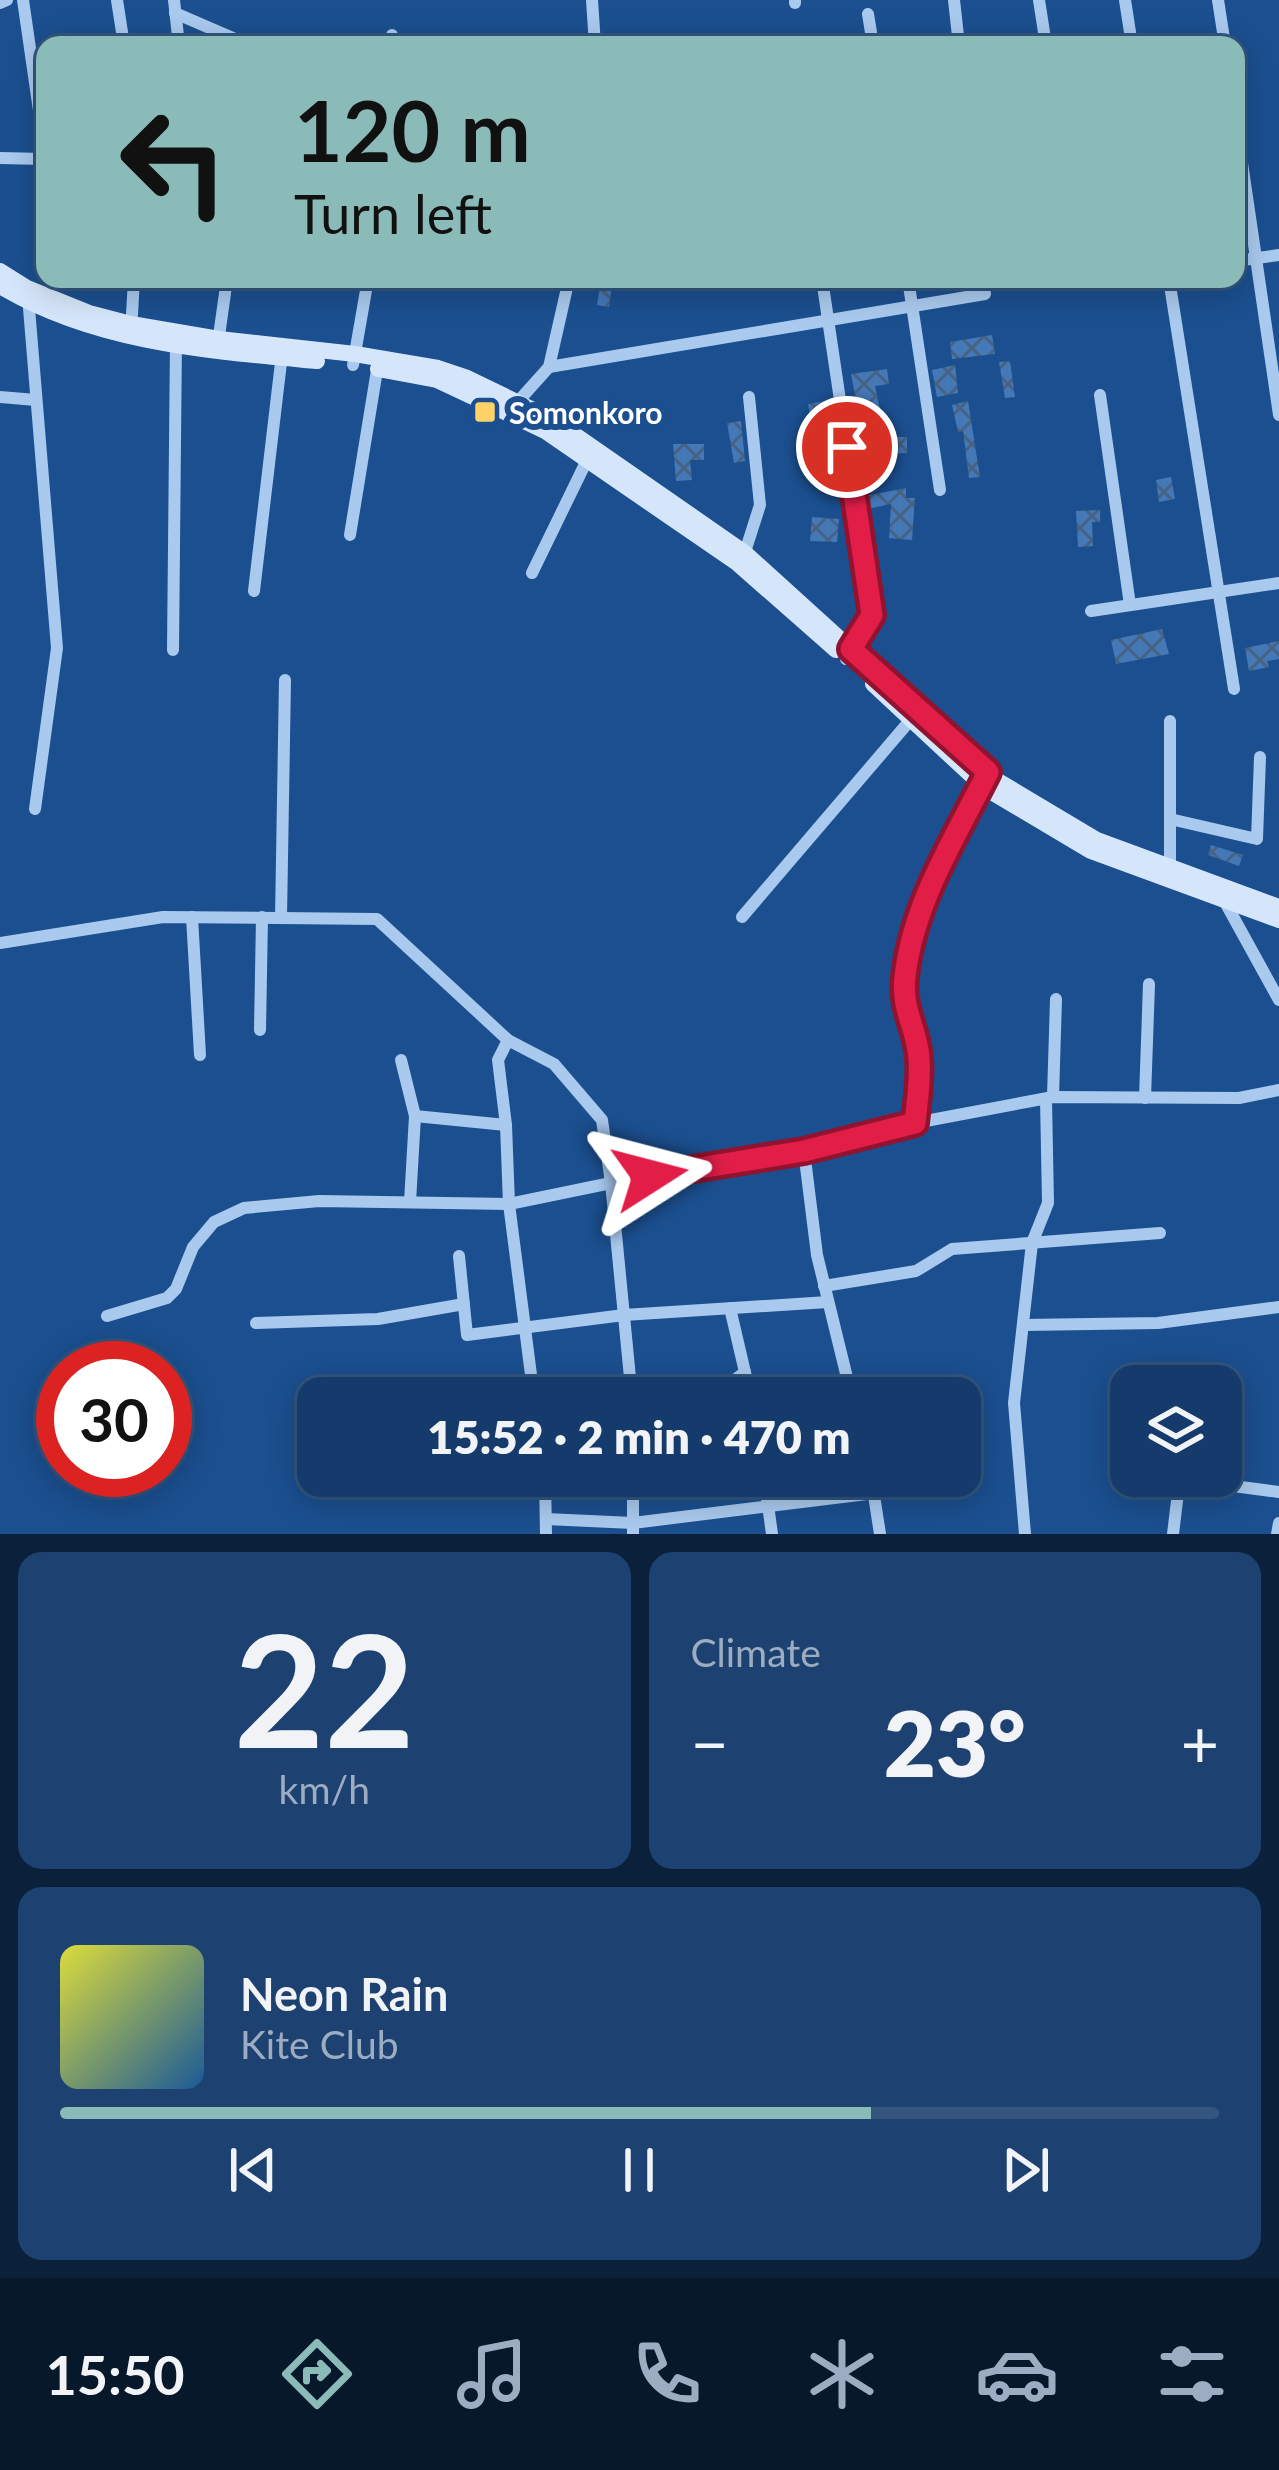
<!DOCTYPE html>
<meta charset="utf-8">
<style>
:root{--surface:#143b6b;--page:#1d4271;--text:#f1f3f6;--muted:#9dadc1;--line:#33557e;--accent:#8bbbb9}
body{margin:0;font-family:Lato,sans-serif;background:var(--page);color:var(--text);height:100vh;display:flex;flex-direction:column;font-size:45px;white-space:nowrap}
*{box-sizing:border-box;margin:0}
p{font-size:39px;color:var(--muted)}
.icon{flex:none;width:66px;height:66px;fill:none;stroke:currentColor;stroke-width:2;stroke-linecap:round;stroke-linejoin:round}
.map{position:relative;height:1534px;overflow:hidden}
.drawer{display:flex;flex-direction:column;gap:18px;padding:18px;background:#0b203b;flex:1}
.drawer>*{flex:none}
.guide{position:absolute;left:36px;top:36px;width:1209px;height:252px;border-radius:24px;box-shadow:0 6px 30px #0003,0 0 0 3px var(--line);background:#8bbbb9;color:#111;overflow:hidden}
.tools{position:absolute;left:1110px;top:1365px;display:grid;gap:24px}
.tools a{display:grid;place-items:center;width:132px;height:132px;border-radius:24px;background:var(--surface);box-shadow:0 6px 30px #0003,0 0 0 3px var(--line);font-size:60px}
.speed{position:absolute;left:36px;top:1341px;display:flex;gap:24px;font-size:60px;font-weight:700;text-align:center}
.speed>*{display:grid;place-content:center;width:156px;height:156px;border-radius:50%;background:var(--surface);box-shadow:0 6px 30px #0003,0 0 0 3px var(--line);line-height:1}
.speed .limit{border:18px solid #d22;background:#fff;color:#111}
.pin{position:absolute;display:grid;place-items:center;width:102px;height:102px;color:#fff;margin:-51px;border:6px solid #fff;border-radius:50%;box-shadow:0 3px 12px #0007}
.me{position:absolute;width:132px;margin:-66px;rotate:81deg;stroke-linejoin:round;filter:drop-shadow(0 0 9px #0008)}
.turn{display:flex;align-items:center;gap:42px;height:252px;padding:0 60px;font-size:54px}
.turn .icon{width:156px;height:156px;stroke-width:2.5}
.turn b{display:block;font-size:84px;line-height:102px}
.big{font-size:90px;font-weight:800;line-height:1.1}
.drawer .card{flex:1;display:flex;flex-direction:column;justify-content:center;gap:18px;min-width:0;padding:0 42px;border-radius:24px;background:var(--page)}
.drawer .dial{align-items:center;gap:0}
.dial b{font-size:156px;line-height:1}
.song{display:flex;align-items:center;gap:36px}
.cover{width:144px;height:144px;border-radius:18px;background:linear-gradient(135deg,hsl(60 70% 55%),hsl(210 70% 35%))}
.played{height:12px;border-radius:6px;background:linear-gradient(90deg,var(--accent) 70%,var(--line) 70%)}
.keys{display:flex;justify-content:space-around;direction:ltr}
.heat{display:flex;justify-content:space-between;align-items:center;font-size:66px;direction:ltr}
.drawer .tiles{flex:1;display:grid;gap:18px;grid-template-columns:1fr 1fr}
.card:last-child{grid-column:span 2}
.trip{position:absolute;left:297px;top:1377px;width:684px;height:120px;border-radius:24px;background:var(--surface);box-shadow:0 6px 30px #0003,0 0 0 3px var(--line);font-weight:800;line-height:120px;text-align:center}
.tab-bar{display:flex;height:192px;justify-content:space-around;align-items:center;background:#08182b;color:var(--muted)}
.tab-bar .icon{width:84px;height:84px}
.tab-bar .on{color:var(--accent)}
.tab-bar b{font-size:54px;color:var(--text)}
.map>svg:first-child{display:block}
.building{fill:url(#building-cross-hatch)}
.lines{fill:none;stroke-linecap:round;stroke-linejoin:round}
.street{stroke:#a9c9ee;stroke-width:12}
.secondary{stroke:#d6e6fa;stroke-width:16}
.route-casing{stroke:#92132f;stroke-width:30}
.route{stroke:#e11d48;stroke-width:21}
.poi-dot{fill:#ffd166;stroke:#1b4f8f;stroke-width:4.5}
.labels{text-anchor:middle;dominant-baseline:central;stroke-width:12;stroke-linejoin:round;paint-order:stroke}
.poi-label{font-size:30px;font-weight:bold;fill:#fff;stroke:#1b4f8f;text-anchor:start}
</style>
<div class="map">
<svg width="1279" height="1534" viewBox="0 0 1279 1534">
<defs>
<pattern id="building-cross-hatch" width="8" height="8" patternUnits="userSpaceOnUse" patternTransform="scale(3)"><rect width="8" height="8" fill="#4478b7"/><path d="M0 0l8 8M0 8l8-8" fill="none" stroke="#486282"/></pattern>
</defs>
<rect width="100%" height="100%" fill="#1b4f8f"/>
<g class="building">
<path d="M601,279H613L609,307L597,305Z"/>
<path d="M992,335L995,354L952,359L950,342Z"/>
<path d="M1010,361L1015,397L1005,398L999,362Z"/>
<path d="M955,365L958,393L937,397L932,370Z"/>
<path d="M887,369L889,384L875,386L881,414H884L886,437H907V453L874,454L867,403L857,405L851,374Z"/>
<path d="M825,401L829,421L812,424L808,404Z"/>
<path d="M968,401L980,477L969,478L963,431L958,432L952,405Z"/>
<path d="M741,421L745,461L734,463L727,423Z"/>
<path d="M673,444H704V460H690L692,480L676,481Z"/>
<path d="M1171,477L1175,499L1159,502L1156,480Z"/>
<path d="M906,488V498H915L912,540L889,538L891,504L867,509L865,496Z"/>
<path d="M1100,510V522H1092L1093,546L1078,547L1076,511Z"/>
<path d="M812,517L839,519L837,542L810,541Z"/>
<path d="M1162,629L1169,654L1116,664L1111,640Z"/>
<path d="M1279,641V659L1267,661L1269,667L1249,671L1245,648Z"/>
<path d="M1211,845L1243,855L1239,866L1208,855Z"/>
</g>
<g class="lines">
<g class="street">
<path d="M23,0L45,152"/>
<path d="M117,0L124,45"/>
<path d="M174,0L179,45"/>
<path d="M592,0L595,45"/>
<path d="M954,0L959,45"/>
<path d="M1039,0L1046,45"/>
<path d="M1125,0L1132,45"/>
<path d="M1218,0L1225,45"/>
<path d="M0,3L7,0"/>
<path d="M795,3V0"/>
<path d="M175,13L249,45"/>
<path d="M868,14L873,45"/>
<path d="M492,39L591,45"/>
<path d="M392,45V35"/>
<path d="M1236,122L1279,415"/>
<path d="M0,158L45,159"/>
<path d="M1236,261L1279,255"/>
<path d="M822,279L872,615L846,659"/>
<path d="M908,279L940,490"/>
<path d="M1169,279L1234,689"/>
<path d="M28,296L57,648L35,809"/>
<path d="M131,332L134,279"/>
<path d="M218,343L227,279"/>
<path d="M353,365L368,279"/>
<path d="M549,367L985,294L983,279"/>
<path d="M1100,395L1130,605"/>
<path d="M0,397L36,400"/>
<path d="M514,406L549,367L569,279"/>
<path d="M350,535L378,364"/>
<path d="M744,555L760,505L749,397"/>
<path d="M532,573L589,456"/>
<path d="M254,591L282,354"/>
<path d="M1091,611L1279,583"/>
<path d="M173,650L176,339"/>
<path d="M1170,721V870"/>
<path d="M1170,819L1257,839L1260,757"/>
<path d="M1225,902L1279,1000"/>
<path d="M192,917L200,1055"/>
<path d="M742,917L913,717"/>
<path d="M281,918L285,680"/>
<path d="M0,943L163,917L377,919L508,1040L554,1064L602,1120L611,1183L804,1151L915,1123L1053,1097L1239,1098L1279,1090"/>
<path d="M260,1030L262,917"/>
<path d="M508,1040L498,1060L506,1125L509,1204L534,1398"/>
<path d="M401,1060L415,1116L410,1202"/>
<path d="M1053,1097L1056,999"/>
<path d="M1145,1098L1149,984"/>
<path d="M415,1116L506,1125"/>
<path d="M915,1123L920,1060L917,1040L905,1011V978L922,904L983,783"/>
<path d="M804,1151L817,1255L852,1398"/>
<path d="M459,1256L467,1335L624,1315L828,1302"/>
<path d="M824,1286L916,1271L952,1249L1160,1233"/>
<path d="M730,1308L751,1398"/>
<path d="M107,1316L167,1298L176,1289L193,1247L214,1222L244,1208L319,1201L509,1204L611,1183L632,1398"/>
<path d="M256,1323L378,1319L464,1304"/>
<path d="M1023,1325L1158,1323L1279,1307"/>
<path d="M711,1398L745,1372"/>
<path d="M1113,1470L1131,1473"/>
<path d="M545,1476L546,1534"/>
<path d="M764,1476L772,1534"/>
<path d="M871,1476L880,1534"/>
<path d="M1158,1476L1279,1492"/>
<path d="M546,1519L633,1523L875,1493"/>
<path d="M633,1534V1476"/>
<path d="M1025,1534L1014,1403L1032,1243L1048,1203L1046,1099"/>
<path d="M1173,1534L1180,1476"/>
<path d="M1277,1534L1279,1523"/>
</g>
<g class="secondary">
<path d="M0,271L27,288L89,313L131,324L219,339L355,354L438,368L465,377L552,419L745,553L993,778L1097,840L1279,907"/>
<path d="M0,286C95,343 208,351 317,361"/>
<path d="M378,369L437,380L545,431L737,563L836,650"/>
<path d="M873,684L985,788L1091,851L1279,920"/>
</g>
</g>
<g class="lines">
<defs>
<path id="route" d="M650,1176L804,1151L915,1123C917,1102 921,1079 919,1058C917,1028 901,1010 905,977C913,903 955,838 988,772L851,649L872,615L847,447"/>
</defs>
<use href="#route" class="route-casing"/>
<use href="#route" class="route"/>
</g>
<rect class="poi-dot" x="473" y="400" width="24" height="24" rx="6"/>
<g class="labels">
<g class="poi-label">
<text x="509" y="412">Somonkoro</text>
</g>
</g>
</svg>
<div class="tools">
<a><svg class="icon" aria-label="layers" viewBox="0 0 24 24"><path d="M12 4l9 5-9 5-9-5zM3 14l9 5 9-5"/></svg></a>
</div>
<div class="speed"><div class="limit">30</div></div>
<div class="pin" style="left:847px;top:447px;background:#d93025"><svg class="icon" aria-label="arrive" viewBox="0 0 24 24"><path d="M6 21V4h12l-3 4 3 4H6"/></svg></div>
<svg class="me" style="left:650px;top:1176px" viewBox="-20 -20 40 40"><path d="M0-17L14 15 0 8-14 15z" fill="#e11d48" stroke="#fff" stroke-width="4"/></svg>
<div class="trip">15:52 · 2 min · 470 m</div>
<div class="guide">
<div class="turn"><svg class="icon" aria-label="left" viewBox="0 0 24 24"><path d="M17 20v-9H6M10 6l-5 5 5 5"/></svg><div><b>120 m</b>Turn left</div></div>
</div>
</div>
<section class="drawer">
<div class="tiles">
<div class="card dial"><b>22</b><p>km/h</p></div>
<div class="card"><p>Climate</p>
<div class="heat"><a>−</a><b class="big">23°</b><a>+</a></div>
</div>
<div class="card">
<div class="song"><i class="cover"></i><div><b>Neon Rain</b><p>Kite Club</p></div></div>
<div class="played"></div>
<div class="keys"><svg class="icon" aria-label="previous" viewBox="0 0 24 24"><path d="M18 5L8 12l10 7zM5 5v14"/></svg><svg class="icon" aria-label="pause" viewBox="0 0 24 24"><path d="M8 5v14M16 5v14"/></svg><svg class="icon" aria-label="next" viewBox="0 0 24 24"><path d="M6 5l10 7-10 7zM19 5v14"/></svg></div>
</div>
</div>
</section>
<nav class="tab-bar">
<b>15:50</b>
<svg class="icon on" aria-label="directions" viewBox="0 0 24 24"><path d="M12 3l9 9-9 9-9-9zM9 14v-3h6M13 9l2 2-2 2"/></svg>
<svg class="icon" aria-label="music" viewBox="0 0 24 24"><path d="M9 18V5l10-2v13"/><circle cx="6" cy="18" r="3"/><circle cx="16" cy="16" r="3"/></svg>
<svg class="icon" aria-label="phone" viewBox="0 0 24 24"><path d="M5 4h4l2 5-3 2q2 4 5 5l2-3 5 2v4C11 20 4 13 5 4z"/></svg>
<svg class="icon" aria-label="climate" viewBox="0 0 24 24"><path d="M12 3v18M4 7l16 10M4 17L20 7"/></svg>
<svg class="icon" aria-label="car" viewBox="0 0 24 24"><path d="M5 17H2v-5l4-1 3-4h7l3 4 3 1v5h-3M9 17h6M6 11h13"/><circle cx="7" cy="17" r="2"/><circle cx="17" cy="17" r="2"/></svg>
<svg class="icon" aria-label="filters" viewBox="0 0 24 24"><path d="M4 7h16M4 17h16"/><circle cx="9" cy="7" r="2"/><circle cx="15" cy="17" r="2"/></svg>
</nav>
